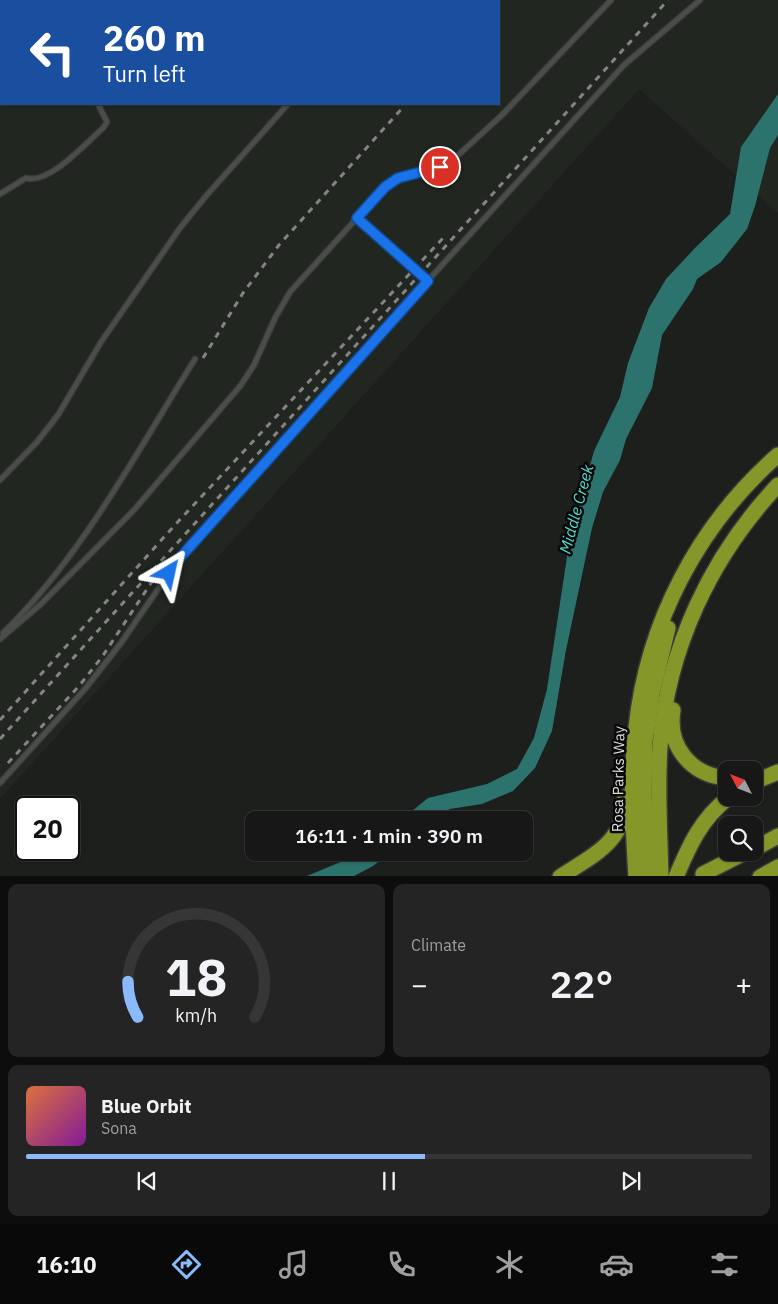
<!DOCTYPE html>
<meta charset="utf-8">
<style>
:root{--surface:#161716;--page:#232423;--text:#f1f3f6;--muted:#9e9fa1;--line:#353635;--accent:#8abafc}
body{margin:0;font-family:"IBM Plex Sans",sans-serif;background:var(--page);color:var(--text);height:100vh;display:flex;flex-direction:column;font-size:19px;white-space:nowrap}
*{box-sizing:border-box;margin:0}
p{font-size:16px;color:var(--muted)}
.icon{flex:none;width:28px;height:28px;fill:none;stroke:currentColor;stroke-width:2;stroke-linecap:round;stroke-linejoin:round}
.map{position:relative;height:876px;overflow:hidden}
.side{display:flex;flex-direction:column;gap:8px;padding:8px;background:#0c0d0c;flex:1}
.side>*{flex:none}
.guide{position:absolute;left:0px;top:0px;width:500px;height:105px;box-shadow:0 1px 4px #0004,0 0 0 1px var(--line);background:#1a4fa0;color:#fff;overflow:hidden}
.needle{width:32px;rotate:312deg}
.controls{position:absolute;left:718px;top:761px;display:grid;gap:10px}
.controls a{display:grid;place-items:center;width:45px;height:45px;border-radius:10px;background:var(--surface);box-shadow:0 1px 4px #0004,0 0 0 1px var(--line);font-size:25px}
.speed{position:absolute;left:15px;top:796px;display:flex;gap:10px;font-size:25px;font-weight:700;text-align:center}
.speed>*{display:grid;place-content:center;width:65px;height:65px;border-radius:50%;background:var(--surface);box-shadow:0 1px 4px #0004,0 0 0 1px var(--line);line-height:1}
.speed .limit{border:2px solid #111;border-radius:8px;background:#fff;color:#111}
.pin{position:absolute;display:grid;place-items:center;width:42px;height:42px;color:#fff;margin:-21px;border:2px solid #fff;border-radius:50%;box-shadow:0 1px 5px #0007}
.me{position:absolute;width:55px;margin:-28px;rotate:36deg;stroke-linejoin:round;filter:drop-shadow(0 0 4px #0008)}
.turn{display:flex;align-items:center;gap:18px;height:105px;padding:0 20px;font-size:22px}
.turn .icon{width:65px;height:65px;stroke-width:2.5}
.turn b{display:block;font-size:35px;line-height:42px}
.big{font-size:38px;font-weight:600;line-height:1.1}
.side .widget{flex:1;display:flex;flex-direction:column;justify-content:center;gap:8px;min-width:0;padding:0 18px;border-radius:10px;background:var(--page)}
.side .dial{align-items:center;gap:0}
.dial svg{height:130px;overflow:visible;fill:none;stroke:var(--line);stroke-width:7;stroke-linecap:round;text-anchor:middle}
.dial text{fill:var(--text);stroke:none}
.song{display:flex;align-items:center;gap:15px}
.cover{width:60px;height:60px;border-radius:8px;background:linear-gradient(135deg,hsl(20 70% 55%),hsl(290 70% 35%))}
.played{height:5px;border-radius:2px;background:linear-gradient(90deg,var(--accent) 55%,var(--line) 55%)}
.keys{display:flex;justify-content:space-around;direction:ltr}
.heat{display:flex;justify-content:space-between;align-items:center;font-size:28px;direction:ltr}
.side .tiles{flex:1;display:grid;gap:8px;grid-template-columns:1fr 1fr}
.widget:last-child{grid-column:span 2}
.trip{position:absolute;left:245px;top:811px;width:288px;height:50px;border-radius:10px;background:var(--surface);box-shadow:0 1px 4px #0004,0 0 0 1px var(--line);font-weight:600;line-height:50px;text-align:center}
.tabs{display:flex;height:80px;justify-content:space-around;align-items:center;background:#090909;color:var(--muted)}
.tabs .icon{width:35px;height:35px}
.tabs .selected{color:var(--accent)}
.tabs b{font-size:22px;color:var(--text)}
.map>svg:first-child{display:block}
.built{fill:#212720;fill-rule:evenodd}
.water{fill:#2c736d}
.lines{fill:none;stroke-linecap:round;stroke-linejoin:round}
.lane-casing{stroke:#3b3c3a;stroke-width:7}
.highway-casing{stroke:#3b3c3a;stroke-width:18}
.lane{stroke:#4b4d4b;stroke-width:4.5}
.highway{stroke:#86972a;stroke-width:15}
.rail{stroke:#838483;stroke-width:3;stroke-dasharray:6 6;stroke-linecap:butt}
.route-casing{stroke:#114b97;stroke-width:12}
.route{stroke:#1a73e8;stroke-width:9}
.labels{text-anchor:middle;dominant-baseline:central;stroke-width:5;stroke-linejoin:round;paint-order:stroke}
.street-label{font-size:15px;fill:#dddedd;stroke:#080908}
.water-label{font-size:16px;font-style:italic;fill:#54ddd2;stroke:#080908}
</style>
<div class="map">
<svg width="778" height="877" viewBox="0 0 778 877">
<rect width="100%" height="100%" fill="#1d1f1d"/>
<path class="built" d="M0,0H778V213L639,89L0,799ZM1,1H499V104H1Z"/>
<g class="water">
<path d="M778,94V135L770,148L755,206L747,229L721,262L697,279L693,289L662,335L652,388L626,439L620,460L603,492L592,528L566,650L552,731L535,768L513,791L482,804L450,809L432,820H401L428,798L487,784L517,769L534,738L547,689L570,537L594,451L620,397L628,363L649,308L666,279L695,248L730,214L741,147Z"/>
<path d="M362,853H390L373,866L354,876H307Z"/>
</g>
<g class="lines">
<defs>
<g id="lane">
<path d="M78,1V0"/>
<path d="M375,1L376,0"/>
<path d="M0,94L1,93"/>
<path d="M0,194L26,178C49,185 86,143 104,127L107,122L98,104"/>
<path d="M357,218L428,281"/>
<path d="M0,480L37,442L58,415L101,342L180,228L206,196L288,104"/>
<path d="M3,633C83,555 136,453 195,359"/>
<path d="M0,639L41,604L134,510L241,385L254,365L275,318L290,292L385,187L398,178L441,167L455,158L502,115L611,0"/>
<path d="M0,783L85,689L121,643L178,560L322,397L624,65L700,0"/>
</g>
<g id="highway">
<path d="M673,710C667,746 691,775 726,778"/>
<path d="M754,782L778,772"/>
<path d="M754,849L778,836"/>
<path d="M703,874L746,852"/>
<path d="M560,877C593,855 626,842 625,797"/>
<path d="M636,877C633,828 630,777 636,728C647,623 698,525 778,455"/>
<path d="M647,877L644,792L645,741L652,694L668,628"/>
<path d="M661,877C660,834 657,790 660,747C667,649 711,556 778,485"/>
<path d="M676,877C689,846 701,819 728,798"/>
<path d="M760,877L778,867"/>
</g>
</defs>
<use href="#lane" class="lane-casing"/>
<use href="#highway" class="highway-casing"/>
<use href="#lane" class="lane"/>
<use href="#highway" class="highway"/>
<g class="rail">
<path d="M498,1L499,0"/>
<path d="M203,358L243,293L279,245L406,104"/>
<path d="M0,720L174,526L444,237"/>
<path d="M0,739L668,0"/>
<path d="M8,763L79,686L102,657L157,574"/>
</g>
</g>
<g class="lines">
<defs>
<path id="route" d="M169,573L178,560L428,281L357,218L385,187L398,178L440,167"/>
</defs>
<use href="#route" class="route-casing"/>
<use href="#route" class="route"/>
</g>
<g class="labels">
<g class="street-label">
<text transform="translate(618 779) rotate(-89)">Rosa Parks Way</text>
</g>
<g class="water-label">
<text transform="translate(576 509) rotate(-75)">Middle Creek</text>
</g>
</g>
</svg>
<div class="controls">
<a><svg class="needle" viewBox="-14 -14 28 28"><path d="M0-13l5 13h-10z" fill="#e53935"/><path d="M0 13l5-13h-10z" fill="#9e9fa1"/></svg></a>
<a><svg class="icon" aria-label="search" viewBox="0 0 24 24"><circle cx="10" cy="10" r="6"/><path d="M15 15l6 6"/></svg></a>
</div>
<div class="speed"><div class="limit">20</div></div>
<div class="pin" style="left:440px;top:167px;background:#d93025"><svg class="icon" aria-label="arrive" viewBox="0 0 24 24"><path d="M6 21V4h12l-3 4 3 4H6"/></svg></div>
<svg class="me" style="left:169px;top:573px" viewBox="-20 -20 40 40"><path d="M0-17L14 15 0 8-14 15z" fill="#1a73e8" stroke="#fff" stroke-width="4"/></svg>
<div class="trip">16:11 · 1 min · 390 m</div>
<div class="guide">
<div class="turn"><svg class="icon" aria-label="left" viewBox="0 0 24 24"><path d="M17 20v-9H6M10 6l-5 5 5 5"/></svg><div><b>260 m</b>Turn left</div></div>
</div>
</div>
<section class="side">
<div class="tiles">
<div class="widget dial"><svg viewBox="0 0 100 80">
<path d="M14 69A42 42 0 1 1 86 69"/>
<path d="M14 69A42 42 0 0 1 8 47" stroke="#8abafc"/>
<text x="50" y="56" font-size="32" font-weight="700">18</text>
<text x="50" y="72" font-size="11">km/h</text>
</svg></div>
<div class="widget"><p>Climate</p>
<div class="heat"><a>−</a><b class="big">22°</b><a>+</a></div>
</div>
<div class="widget">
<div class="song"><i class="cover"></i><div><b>Blue Orbit</b><p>Sona</p></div></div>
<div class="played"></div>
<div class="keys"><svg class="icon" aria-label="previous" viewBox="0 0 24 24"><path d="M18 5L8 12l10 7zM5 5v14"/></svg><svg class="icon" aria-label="pause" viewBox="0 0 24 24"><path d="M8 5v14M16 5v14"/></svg><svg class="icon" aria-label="next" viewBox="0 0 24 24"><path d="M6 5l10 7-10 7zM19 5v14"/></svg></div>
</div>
</div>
</section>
<nav class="tabs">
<b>16:10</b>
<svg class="icon selected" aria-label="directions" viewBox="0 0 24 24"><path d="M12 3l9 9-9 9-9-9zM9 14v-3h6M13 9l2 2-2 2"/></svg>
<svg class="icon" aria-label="music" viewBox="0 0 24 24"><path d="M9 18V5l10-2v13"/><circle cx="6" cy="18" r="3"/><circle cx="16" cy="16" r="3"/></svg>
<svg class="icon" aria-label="phone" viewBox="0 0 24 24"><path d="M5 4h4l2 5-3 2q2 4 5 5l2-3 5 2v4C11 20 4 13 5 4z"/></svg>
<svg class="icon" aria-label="climate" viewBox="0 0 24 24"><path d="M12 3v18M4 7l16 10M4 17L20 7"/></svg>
<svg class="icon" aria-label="car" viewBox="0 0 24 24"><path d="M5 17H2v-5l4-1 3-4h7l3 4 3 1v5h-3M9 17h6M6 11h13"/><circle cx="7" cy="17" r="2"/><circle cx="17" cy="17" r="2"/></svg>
<svg class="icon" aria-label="filters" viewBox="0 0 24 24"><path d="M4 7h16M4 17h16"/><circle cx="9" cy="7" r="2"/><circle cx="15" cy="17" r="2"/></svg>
</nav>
